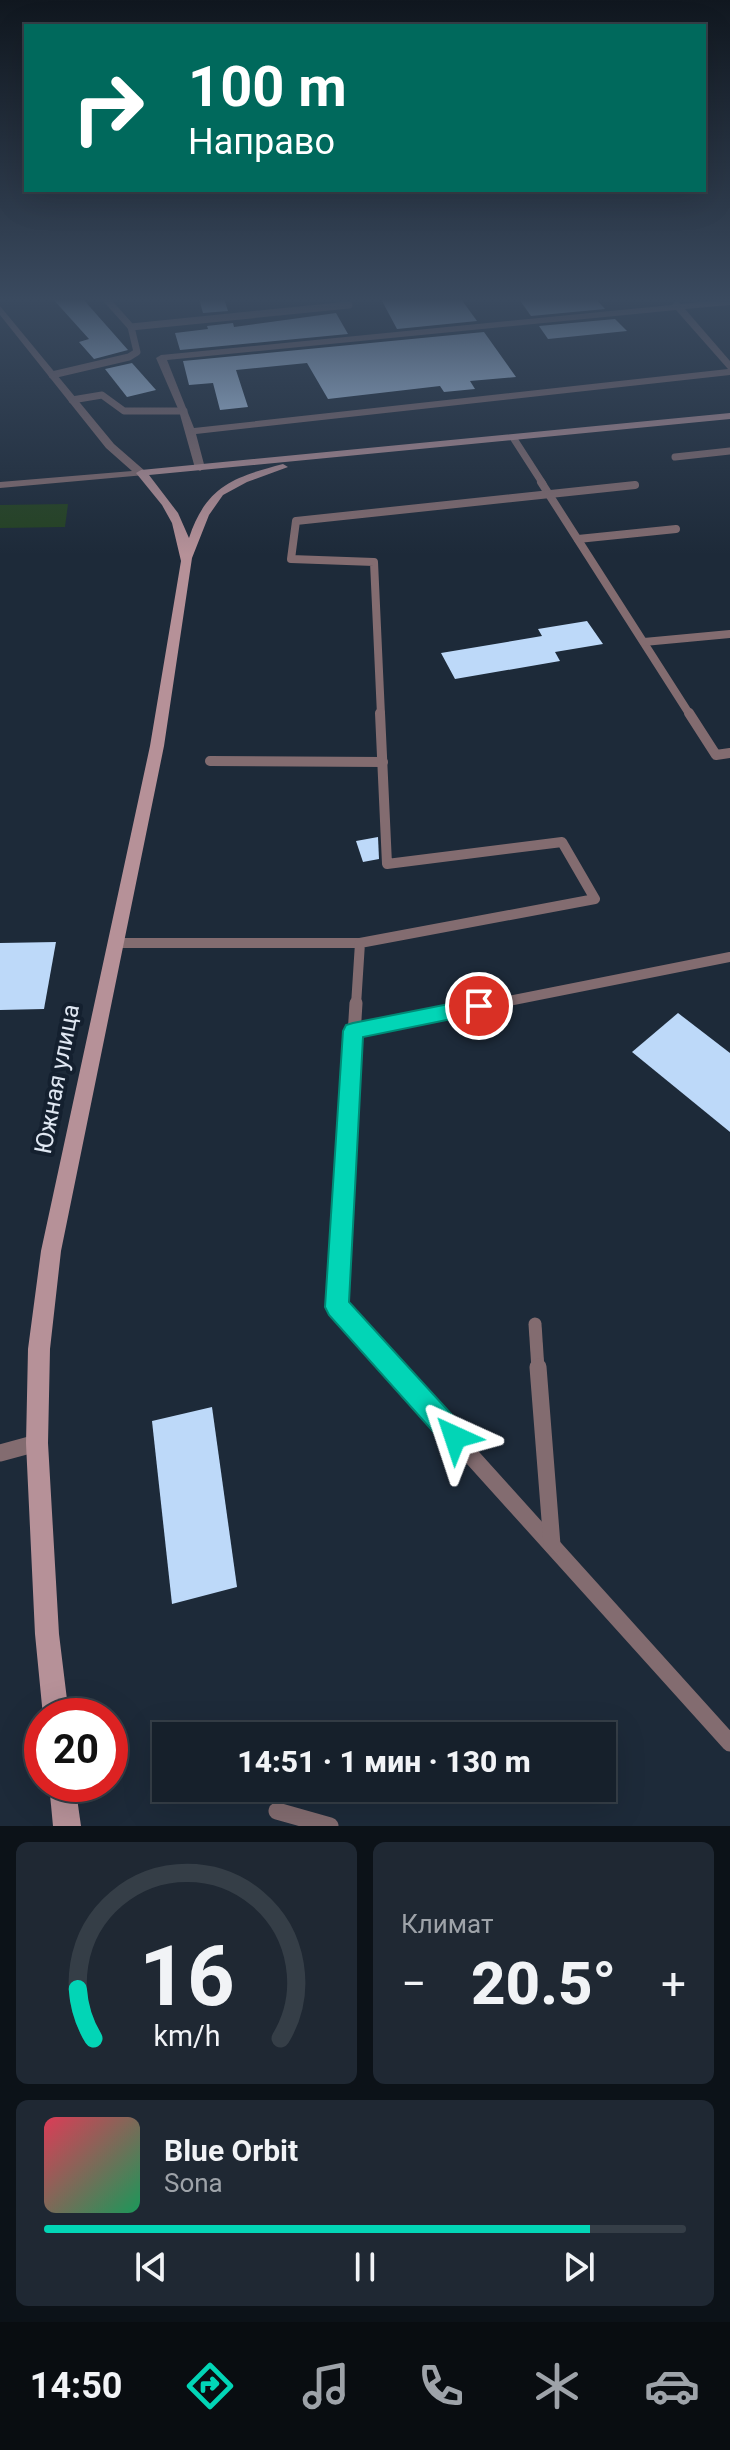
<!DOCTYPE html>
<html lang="ru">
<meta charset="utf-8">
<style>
:root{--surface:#16202b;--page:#1f2833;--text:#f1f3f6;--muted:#9ea3a9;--line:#353e47;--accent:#02d5b6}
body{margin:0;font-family:Roboto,sans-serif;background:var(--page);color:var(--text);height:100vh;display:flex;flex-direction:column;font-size:30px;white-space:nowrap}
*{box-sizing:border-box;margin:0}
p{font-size:26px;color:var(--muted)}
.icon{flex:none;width:44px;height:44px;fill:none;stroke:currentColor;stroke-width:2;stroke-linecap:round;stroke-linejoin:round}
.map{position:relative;height:1826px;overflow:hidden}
.panel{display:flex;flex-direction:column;gap:16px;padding:16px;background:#0c1218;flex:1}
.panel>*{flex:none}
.top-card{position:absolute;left:24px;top:24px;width:682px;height:168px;border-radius:0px;box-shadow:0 8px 32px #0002,0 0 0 2px var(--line);background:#00695c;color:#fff;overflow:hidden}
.speed{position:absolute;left:24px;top:1698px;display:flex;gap:16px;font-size:40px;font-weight:700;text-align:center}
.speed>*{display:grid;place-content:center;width:104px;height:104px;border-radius:50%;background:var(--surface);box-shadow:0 8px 32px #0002,0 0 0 2px var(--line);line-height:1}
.speed .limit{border:12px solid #d22;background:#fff;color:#111}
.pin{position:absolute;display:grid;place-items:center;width:68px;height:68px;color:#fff;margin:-34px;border:4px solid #fff;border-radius:50%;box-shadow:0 2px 8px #0007}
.me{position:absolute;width:88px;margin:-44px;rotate:318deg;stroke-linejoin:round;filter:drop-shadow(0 0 6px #0008)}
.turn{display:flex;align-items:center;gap:28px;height:168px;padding:0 32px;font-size:36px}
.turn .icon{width:104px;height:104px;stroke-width:2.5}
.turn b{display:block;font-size:56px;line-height:68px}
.big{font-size:60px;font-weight:800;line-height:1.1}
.panel .widget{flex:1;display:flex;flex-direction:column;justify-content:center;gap:12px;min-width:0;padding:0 28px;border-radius:12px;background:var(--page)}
.panel .dial{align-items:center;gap:0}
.dial svg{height:208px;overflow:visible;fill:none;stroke:var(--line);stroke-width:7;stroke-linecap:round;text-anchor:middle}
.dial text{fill:var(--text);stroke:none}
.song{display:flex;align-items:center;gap:24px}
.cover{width:96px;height:96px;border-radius:12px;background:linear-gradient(135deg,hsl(350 70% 55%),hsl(150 70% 35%))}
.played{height:8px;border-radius:4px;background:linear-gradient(90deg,var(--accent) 85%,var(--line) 85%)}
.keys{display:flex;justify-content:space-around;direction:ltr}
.heat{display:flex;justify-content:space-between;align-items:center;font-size:44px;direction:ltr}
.panel .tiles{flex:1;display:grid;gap:16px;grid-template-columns:1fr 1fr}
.widget:last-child{grid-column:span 2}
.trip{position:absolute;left:152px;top:1722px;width:464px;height:80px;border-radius:0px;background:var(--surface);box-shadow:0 8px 32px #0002,0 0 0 2px var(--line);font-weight:800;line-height:80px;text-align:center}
.menu{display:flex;height:128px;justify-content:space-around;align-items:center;background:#090d11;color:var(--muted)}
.menu .icon{width:56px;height:56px}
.menu .current{color:var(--accent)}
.menu b{font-size:36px;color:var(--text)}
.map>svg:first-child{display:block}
.green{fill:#244221}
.building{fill:#bdd9f9}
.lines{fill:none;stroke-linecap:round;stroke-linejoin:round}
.service-far4{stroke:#836c70;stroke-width:7}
.service-far3{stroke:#836c70;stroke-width:8}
.service-far2{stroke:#836c70;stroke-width:10}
.service-far1{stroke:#836c70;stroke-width:13}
.service{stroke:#836c70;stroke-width:17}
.minor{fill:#836c70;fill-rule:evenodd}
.tertiary{fill:#836c70;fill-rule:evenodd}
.secondary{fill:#b69198;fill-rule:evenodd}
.route{fill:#02d5b6;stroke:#018a76;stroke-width:2}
.labels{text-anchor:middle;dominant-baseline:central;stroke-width:8;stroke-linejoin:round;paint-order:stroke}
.street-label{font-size:24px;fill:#dfe7f2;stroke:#14202f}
</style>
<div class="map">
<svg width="730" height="1826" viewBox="0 0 730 1826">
<rect width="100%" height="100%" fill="#1d2a39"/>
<path class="green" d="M68,504L65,527L0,528V505Z"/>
<g class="building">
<path d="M53,299H83L128,350L94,359L79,342L89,339Z"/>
<path d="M199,299H224L228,311L203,313Z"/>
<path d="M381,299H461L477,321L397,329Z"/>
<path d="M519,299H596L605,309L531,316Z"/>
<path d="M336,313L348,334L180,350L175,333L208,329L207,326L233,323L234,327Z"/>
<path d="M615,319L627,331L548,339L539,326Z"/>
<path d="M484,332L516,377L470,381L475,389L444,392L440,386L328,399L307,363L236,370L248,407L220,410L213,383L189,385L183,361Z"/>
<path d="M132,363L156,390L127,397L105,369Z"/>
<path d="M587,621L603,644L555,652L560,661L455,679L441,653L542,636L538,629Z"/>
<path d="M378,837L379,859L363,862L356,841Z"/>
<path d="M56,942L44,1009L0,1010V943Z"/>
<path d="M678,1013L730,1053V1132L632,1052Z"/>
<path d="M212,1407L237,1587L172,1604L152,1421Z"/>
</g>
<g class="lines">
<g class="service-far4">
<path d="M106,299L131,327"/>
<path d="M52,375L129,357L137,352L131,327L349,305"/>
<path d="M72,400L102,395L124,411H184"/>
<path d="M514,439L543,484"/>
<path d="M675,457L730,451"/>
</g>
<g class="service-far3">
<path d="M541,482L690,715"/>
<path d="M578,539L676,529"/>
<path d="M644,642L730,634"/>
<path d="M381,715L374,562L291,559L296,521L635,485"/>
</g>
<g class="service-far2">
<path d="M689,713L716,755L730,753"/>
<path d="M210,761L383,762"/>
<path d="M113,943H360"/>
<path d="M356,1005L360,943L595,899L562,842L387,864L380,713"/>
<path d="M488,1005L730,957"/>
</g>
<g class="service-far1">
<path d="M356,1003L337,1307L393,1369"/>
<path d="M353,1031L498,1003"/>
<path d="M535,1324L538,1369"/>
</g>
<g class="service">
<path d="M391,1367L730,1743"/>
<path d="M538,1367L552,1545"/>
<path d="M0,1453L37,1443"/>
<path d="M277,1811L330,1826"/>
</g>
<path class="minor" d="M730,299V305L685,309L730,361V375L196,434L205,468L200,471L195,468L179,411L156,358L161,355L672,305L676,301L681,304ZM676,310L728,369L194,428L167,360Z"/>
<path class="tertiary" d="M0,306L114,444L145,471V475L0,488V482L132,471L106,448L0,315Z"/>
<g class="secondary">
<path d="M730,413V419L149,475L178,513L189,538C206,486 234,477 283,464L288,467L247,482L223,495L209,515L192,558L164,746L61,1251L50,1349L48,1443L59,1634L69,1716H43L35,1634L26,1443L28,1349L41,1251L150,746L181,561L172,523L162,505L136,473L141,470Z"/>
<path d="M49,1784H75L81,1826H53Z"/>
</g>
</g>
<linearGradient id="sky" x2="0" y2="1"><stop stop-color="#10171f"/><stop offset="0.54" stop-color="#3a4a5f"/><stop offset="1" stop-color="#3a4a5f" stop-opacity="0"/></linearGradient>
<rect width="730" height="555" fill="url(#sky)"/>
<path class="route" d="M479,998L486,1001L489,1006L486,1012L363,1037L349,1302L464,1428L467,1437L464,1446L455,1450L446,1446L329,1315L325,1307L343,1031L346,1025L353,1023Z"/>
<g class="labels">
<g class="street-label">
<text transform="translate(57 1079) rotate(-79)">Южная улица</text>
</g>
</g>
</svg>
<div class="speed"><div class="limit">20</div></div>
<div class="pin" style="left:479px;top:1006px;background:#d93025"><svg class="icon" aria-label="arrive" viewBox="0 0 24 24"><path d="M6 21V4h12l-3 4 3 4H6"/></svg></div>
<svg class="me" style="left:455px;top:1437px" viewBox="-20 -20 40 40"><path d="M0-17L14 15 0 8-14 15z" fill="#02d5b6" stroke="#fff" stroke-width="4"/></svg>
<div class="trip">14:51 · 1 мин · 130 m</div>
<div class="top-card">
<div class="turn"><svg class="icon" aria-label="right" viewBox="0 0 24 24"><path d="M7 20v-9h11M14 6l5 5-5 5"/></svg><div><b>100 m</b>Направо</div></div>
</div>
</div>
<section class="panel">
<div class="tiles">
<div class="widget dial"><svg viewBox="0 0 100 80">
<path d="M14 69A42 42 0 1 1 86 69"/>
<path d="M14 69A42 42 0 0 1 8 50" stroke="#02d5b6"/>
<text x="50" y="56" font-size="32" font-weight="700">16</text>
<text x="50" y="72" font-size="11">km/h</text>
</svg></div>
<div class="widget"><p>Климат</p>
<div class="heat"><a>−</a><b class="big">20.5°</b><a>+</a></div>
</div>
<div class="widget">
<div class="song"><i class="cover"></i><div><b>Blue Orbit</b><p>Sona</p></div></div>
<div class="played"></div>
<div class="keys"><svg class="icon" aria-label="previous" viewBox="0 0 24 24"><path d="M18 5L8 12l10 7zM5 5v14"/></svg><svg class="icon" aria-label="pause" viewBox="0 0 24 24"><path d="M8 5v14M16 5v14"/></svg><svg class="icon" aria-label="next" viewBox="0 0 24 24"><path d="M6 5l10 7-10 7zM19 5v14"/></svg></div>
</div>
</div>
</section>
<nav class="menu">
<b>14:50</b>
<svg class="icon current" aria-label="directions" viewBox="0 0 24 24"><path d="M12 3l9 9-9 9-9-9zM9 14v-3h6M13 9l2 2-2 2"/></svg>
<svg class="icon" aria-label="music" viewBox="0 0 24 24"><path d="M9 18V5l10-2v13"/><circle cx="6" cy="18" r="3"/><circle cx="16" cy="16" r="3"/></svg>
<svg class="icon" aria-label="phone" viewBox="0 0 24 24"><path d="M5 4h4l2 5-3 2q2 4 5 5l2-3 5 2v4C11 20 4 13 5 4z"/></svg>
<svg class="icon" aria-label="climate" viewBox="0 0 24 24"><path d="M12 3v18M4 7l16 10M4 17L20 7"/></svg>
<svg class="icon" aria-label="car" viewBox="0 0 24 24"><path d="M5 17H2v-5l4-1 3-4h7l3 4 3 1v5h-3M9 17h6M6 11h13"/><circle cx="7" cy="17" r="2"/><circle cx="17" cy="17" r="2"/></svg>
</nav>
